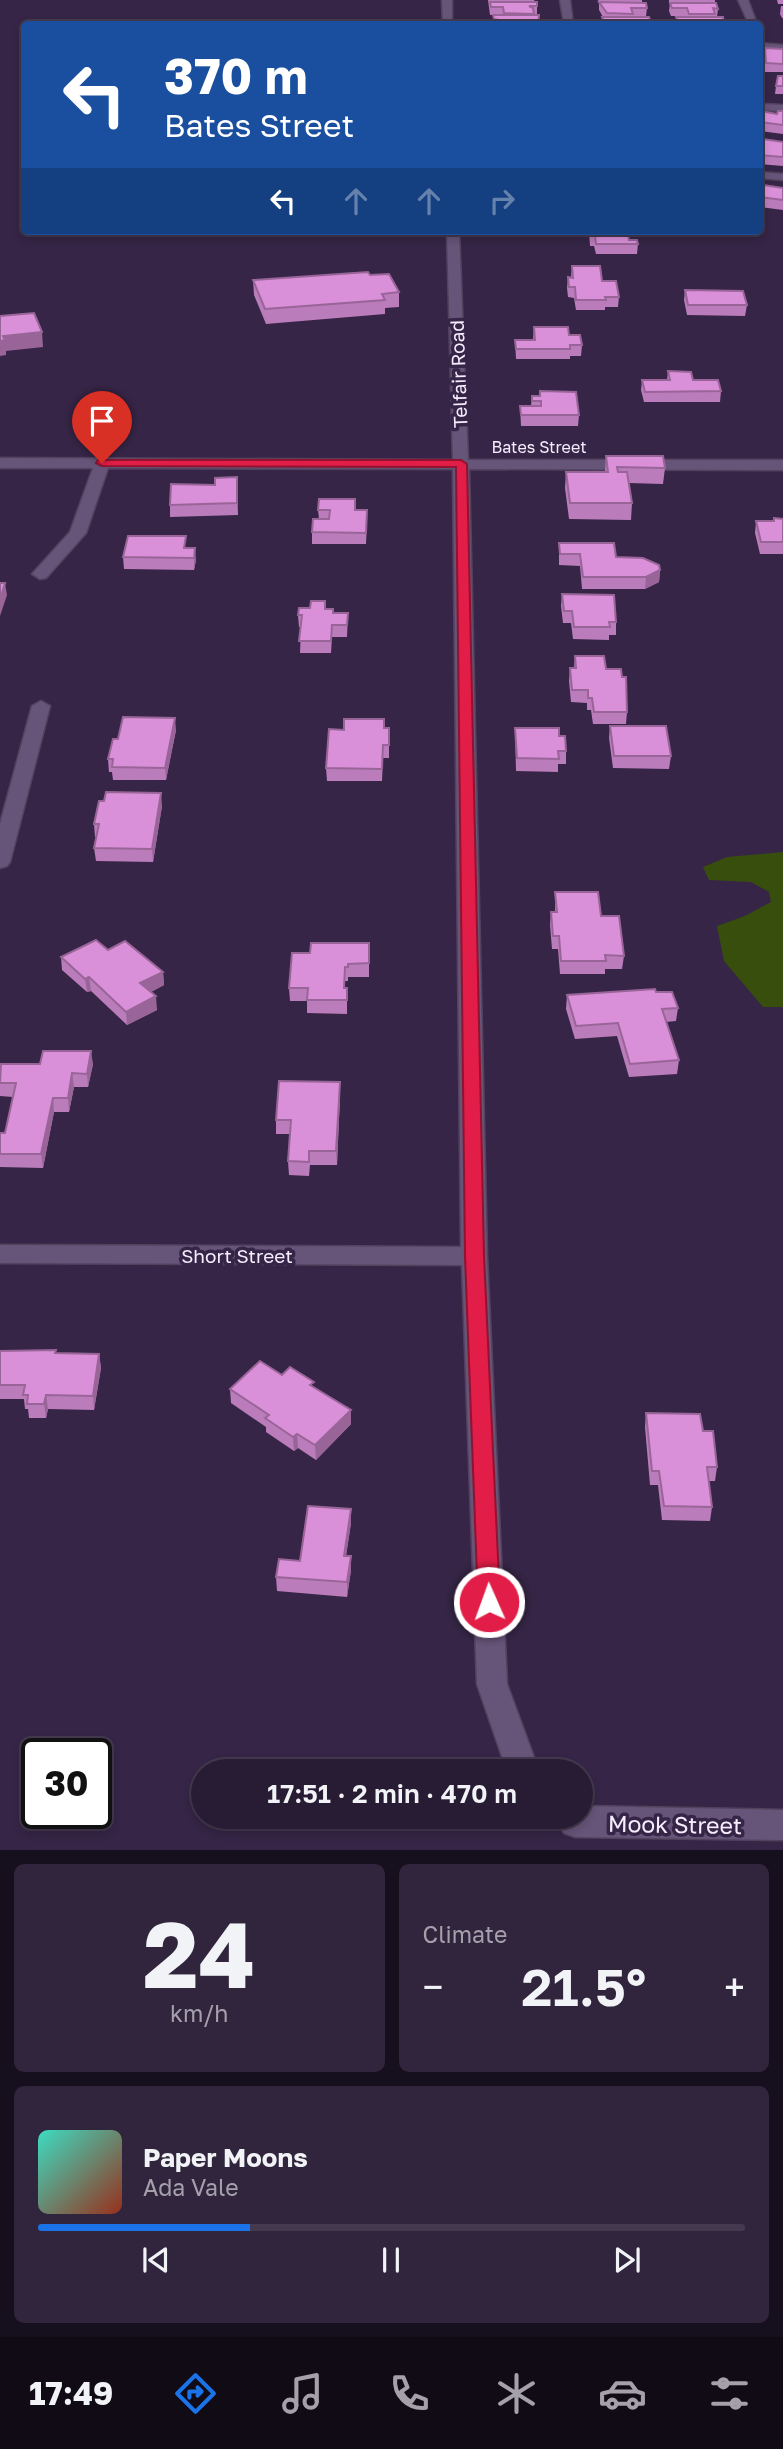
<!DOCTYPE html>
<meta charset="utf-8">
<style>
:root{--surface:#281c34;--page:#30253c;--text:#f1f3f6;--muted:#a5a1ac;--line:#443a4f;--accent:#1a73e8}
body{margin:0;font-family:"Golos Text",sans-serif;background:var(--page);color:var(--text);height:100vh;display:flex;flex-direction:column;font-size:26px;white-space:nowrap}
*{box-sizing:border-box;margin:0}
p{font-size:23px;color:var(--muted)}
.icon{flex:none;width:38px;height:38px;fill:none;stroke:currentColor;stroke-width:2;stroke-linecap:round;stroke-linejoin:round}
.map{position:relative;height:1850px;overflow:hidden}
.sheet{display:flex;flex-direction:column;gap:14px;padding:14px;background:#160f1d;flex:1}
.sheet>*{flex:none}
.guide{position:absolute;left:21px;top:21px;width:742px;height:214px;border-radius:7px;box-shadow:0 4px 10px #0003,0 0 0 2px var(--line);background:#1a4fa0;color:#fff;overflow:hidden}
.speed{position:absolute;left:21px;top:1738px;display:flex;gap:14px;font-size:35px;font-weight:700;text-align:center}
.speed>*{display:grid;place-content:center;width:91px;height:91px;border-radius:50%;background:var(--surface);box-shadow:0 4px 10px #0003,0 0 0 2px var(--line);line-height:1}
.speed .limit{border:4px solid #111;border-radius:10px;background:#fff;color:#111}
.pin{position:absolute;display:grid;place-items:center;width:60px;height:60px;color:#fff;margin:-72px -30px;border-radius:50% 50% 50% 0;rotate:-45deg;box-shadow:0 0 7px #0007}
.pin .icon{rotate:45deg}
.me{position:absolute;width:77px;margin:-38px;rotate:358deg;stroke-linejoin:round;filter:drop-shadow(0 0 5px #0008)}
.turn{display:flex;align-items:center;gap:24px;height:147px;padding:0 28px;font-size:32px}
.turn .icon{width:91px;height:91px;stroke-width:2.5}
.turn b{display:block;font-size:49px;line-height:60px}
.lanes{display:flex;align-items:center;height:66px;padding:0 28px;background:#0003;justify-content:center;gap:35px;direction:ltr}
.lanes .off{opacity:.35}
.big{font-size:52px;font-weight:600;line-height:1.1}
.sheet .widget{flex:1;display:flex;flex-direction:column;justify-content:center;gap:10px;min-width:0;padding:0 24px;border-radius:10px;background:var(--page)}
.sheet .dial{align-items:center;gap:0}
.dial b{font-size:91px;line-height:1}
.song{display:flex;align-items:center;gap:21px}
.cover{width:84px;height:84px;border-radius:10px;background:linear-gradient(135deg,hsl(170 70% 55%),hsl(10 70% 35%))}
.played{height:7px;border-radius:4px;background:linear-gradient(90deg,var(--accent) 30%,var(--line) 30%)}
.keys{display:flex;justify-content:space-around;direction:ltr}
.heat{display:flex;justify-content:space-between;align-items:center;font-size:38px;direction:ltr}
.sheet .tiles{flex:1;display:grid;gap:14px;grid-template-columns:1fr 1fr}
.widget:last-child{grid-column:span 2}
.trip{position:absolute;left:191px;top:1759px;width:402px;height:70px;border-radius:35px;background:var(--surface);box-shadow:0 4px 10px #0003,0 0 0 2px var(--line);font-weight:600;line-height:70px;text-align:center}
.tab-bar{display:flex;height:112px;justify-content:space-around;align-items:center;background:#100b15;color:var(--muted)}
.tab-bar .icon{width:49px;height:49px}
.tab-bar .active{color:var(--accent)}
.tab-bar b{font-size:32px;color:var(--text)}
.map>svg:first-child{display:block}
.green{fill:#384e0c}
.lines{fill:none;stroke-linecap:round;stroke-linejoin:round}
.minor-casing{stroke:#52425e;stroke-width:3}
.minor{fill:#675479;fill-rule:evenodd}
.wall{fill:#bb7cbb}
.shaded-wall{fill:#996598}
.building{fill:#da90d9;stroke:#996598;stroke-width:2}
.route{fill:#e11d48;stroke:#92132f;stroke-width:2}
.labels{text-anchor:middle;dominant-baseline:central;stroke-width:7;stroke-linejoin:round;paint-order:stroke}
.far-street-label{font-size:16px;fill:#f5edfe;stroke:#362546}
.street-label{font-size:19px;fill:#f5edfe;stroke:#362546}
.near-street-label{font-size:23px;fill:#f5edfe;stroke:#362546}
</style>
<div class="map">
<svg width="783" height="1851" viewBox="0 0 783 1851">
<rect width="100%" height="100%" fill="#362546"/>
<path class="green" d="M783,852V1007H763L724,961L717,926L745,916L771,902L769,892L751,882L709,880L703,867L727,857Z"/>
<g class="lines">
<defs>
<g id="minor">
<path d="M442,0H452V24H443Z"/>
<path d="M560,0H570L573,24H564Z"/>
<path d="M738,0H748L757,24H749Z"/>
<path d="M760,43L783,45V51L760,49Z"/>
<path d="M760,104L783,105V111L760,110Z"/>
<path d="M760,172L783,174V180L760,178Z"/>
<path d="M447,231H459L468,460H783V470L469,469L487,1256L507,1684L539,1771H507L477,1684L462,1265L0,1263V1245L461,1247L453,469L108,468L86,533L46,578L40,579L32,574L70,532L93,468H0V458L453,460Z"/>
<path d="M41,701L50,706L10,862L7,866L0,868V824L32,706Z"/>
<path d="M581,1806L783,1810V1840L575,1837L564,1833L553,1816H581Z"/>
</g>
</defs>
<use href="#minor" class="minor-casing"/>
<use href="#minor" class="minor"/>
</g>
<g class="wall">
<path d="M488,0H534L537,6V14H534L533,15L538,24H493V15H503H490Z"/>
<path d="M598,0H642V2L629,3L647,8L646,16H633V17L651,22L650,24H602L603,17L599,10V3Z"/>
<path d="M669,0H715V2L712,3L718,9L717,17L724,22V24H676V17H687V16H671L669,11L670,3H685V2H669Z"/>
<path d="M777,0H783V4H778Z"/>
<path d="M781,6H783V18H782L780,14Z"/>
<path d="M765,48L783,49V72H765L764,57Z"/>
<path d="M783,76V94H775L776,86Z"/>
<path d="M760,111L777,114L783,111V134L760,131Z"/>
<path d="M783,142V166L760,164V150Z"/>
<path d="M783,188V210L760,207V197Z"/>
<path d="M589,231H627L629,240L638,244L637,254H596L594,246H590Z"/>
<path d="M572,266L602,281L619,297L618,307H605V310H576L574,298L568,297L567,288L568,277H571Z"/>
<path d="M370,275L399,292V307L385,308V314L266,324L254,295L253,280Z"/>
<path d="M685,290L747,305L745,316L687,315L684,300Z"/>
<path d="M534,327L569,335L582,345L581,356H570V359H516L515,340H533Z"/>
<path d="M668,371L721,391L720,402H644L641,390L642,380H667Z"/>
<path d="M540,391L579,415L578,426H521L520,406H531L532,396H539Z"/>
<path d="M606,456L665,468L663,484L629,483L632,503L631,520L569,519L565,488L566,472H605Z"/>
<path d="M237,477L238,515L170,517V505L215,485Z"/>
<path d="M355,499V510L367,522L366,544H312V532L319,519L318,510Z"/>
<path d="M774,518L783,519V554H760L755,533L756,521H773Z"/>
<path d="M559,543L616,557L660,570L659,582L645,589H582L580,566L559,565Z"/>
<path d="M187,548L196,560L194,570L124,569L123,557Z"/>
<path d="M562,594L616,622V635H609V640L573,639L571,623H563L561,606Z"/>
<path d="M325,609L333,613H348L347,637H332L331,653H300L301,627H299L298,615Z"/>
<path d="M575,656L606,669L627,712L626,724H593L591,710H587V703L571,702L569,681L570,668H574Z"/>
<path d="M610,726L671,756L669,769L613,768L609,738Z"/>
<path d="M389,728V758H383L382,781H327L326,768L344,730Z"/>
<path d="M515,728L559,736L566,751V764H558V772L516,771Z"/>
<path d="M176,730L166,780H113L112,772H109L108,759Z"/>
<path d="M162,806L153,862L96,861L94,848L97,837H95L94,824Z"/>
<path d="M555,892L601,916L624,956L622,969H605V974H560L558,949H552L550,925L551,912H555Z"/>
<path d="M369,943V977H348V981H345V988H347V1014L307,1013V1001H290L289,988L310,953Z"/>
<path d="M108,950L163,972L164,985L151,992L157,1010L127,1025L91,991L87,992L62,970L61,957Z"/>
<path d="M656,992L678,1008L676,1021L666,1022L679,1060L677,1074L629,1077L617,1036L575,1039L566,1009L567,995Z"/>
<path d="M93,1064L88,1087H74L69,1112H54L43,1168L0,1167V1133H5L13,1097L0,1096V1066Z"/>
<path d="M340,1096L337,1165H310L309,1176L289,1175L288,1161L290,1134H276V1120Z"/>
<path d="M56,1350V1353L99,1354L101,1368L94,1410L48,1409L46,1418H29L28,1409H25L24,1399H0V1351Z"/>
<path d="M282,1375L314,1387L351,1410V1424L316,1460L298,1448L294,1451L266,1432V1427L231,1403L230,1389Z"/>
<path d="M646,1413L703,1431L717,1467L715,1481H709L712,1507L710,1521L662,1520L658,1485H650L645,1427Z"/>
<path d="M351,1509V1523L346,1556H351V1570L347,1597L277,1591L276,1577L300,1561Z"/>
</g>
<g class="shaded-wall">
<path d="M42,332L43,347L6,351V355L0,356V341L3,336Z"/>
<path d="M195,548L196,560L194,570V558Z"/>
<path d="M660,570L659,582L645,589L646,577Z"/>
<path d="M5,583L7,595L0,616V599Z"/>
<path d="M175,718L176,730L166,780L165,768Z"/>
<path d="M161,793L162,806L153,862L152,849Z"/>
<path d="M163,972L164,985L141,997L140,983Z"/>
<path d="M89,977L91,991L87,992L85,979Z"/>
<path d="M156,996L157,1010L127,1025L126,1012Z"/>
<path d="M91,1051L93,1064L88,1087L87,1074Z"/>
<path d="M72,1073L74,1087L69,1112L68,1098Z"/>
<path d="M340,1082V1096L337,1165L336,1151Z"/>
<path d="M53,1098L54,1112L43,1168L41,1154Z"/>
<path d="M99,1354L101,1368L94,1410L93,1396Z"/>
<path d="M46,1395L48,1409L46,1418L44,1404Z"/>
<path d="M351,1410V1424L316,1460L315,1445Z"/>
<path d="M297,1434L298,1448L294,1451L293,1437Z"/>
<path d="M351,1509V1523L344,1570V1556Z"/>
<path d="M351,1556V1570L347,1597V1582Z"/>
</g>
<g class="building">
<path d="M490,2H537V6H529L533,8L534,14L504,13L503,7H491Z"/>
<path d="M599,2L646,3L647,8H631L633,14L607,13Z"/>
<path d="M670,3H716L718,9L713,8L715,14H689L687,8H672Z"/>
<path d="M493,15H539L538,24H510L509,22L494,19Z"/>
<path d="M602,17H649L651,22H635V24H605H609L608,22H604Z"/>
<path d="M676,17H723L724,22H719L721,24H693L692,22H678Z"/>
<path d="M765,48L783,49V64L766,63Z"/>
<path d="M778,76H783V86H776Z"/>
<path d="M760,111L777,114L778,111H783V125L760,122Z"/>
<path d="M763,139L783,142V157L760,155V150Z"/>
<path d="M763,185L783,188V200L760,197Z"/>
<path d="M590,231H627L629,240H637L638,244H596L595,236H591Z"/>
<path d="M572,266H600L602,281H616L619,297H605L606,300H576L575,287H569L568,277L573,278Z"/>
<path d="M368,272L370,275L389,274L399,292L382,294L385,300L265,309L253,280Z"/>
<path d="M685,290L743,291L747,305H688Z"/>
<path d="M34,313L42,332L3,336L5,340L0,341V316Z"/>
<path d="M534,327H568L569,335H580L582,345H570V349H516L515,340H535Z"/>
<path d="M668,371L691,372L693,380H718L721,391L645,392L642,380H670Z"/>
<path d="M540,391L576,392L579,415H521L520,406H541V401H532V396H540Z"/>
<path d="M606,456H663L665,468L617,467L618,472H627L632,503H570L566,472H608Z"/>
<path d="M237,477V503L170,505L171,484L215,485V478Z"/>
<path d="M319,499H355V510H367L366,533L312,532L313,519H329L330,510H318Z"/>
<path d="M774,518L783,519V542H761L756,521H774Z"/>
<path d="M128,536H186L184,548H195L194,558L123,557Z"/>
<path d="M559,543H614L616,557L643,558L659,565L660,570L646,577H583L580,554H560Z"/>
<path d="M0,583H5L0,599Z"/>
<path d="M562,594L614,595L616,622H609L610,627H574L572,611H564Z"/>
<path d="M311,601H325V609H333V613H348L347,625H332L331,641H299L302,615H298L299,608H310Z"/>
<path d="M575,656H604L606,669H621L622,677H626L627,712H594L592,698H588V690H572L570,668H576Z"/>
<path d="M123,717L175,718L165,768L112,767L113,759H108L113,739H118Z"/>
<path d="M344,719H384V728H389V745H383L382,769L326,768L329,729L344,730Z"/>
<path d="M610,726H666L671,756H614Z"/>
<path d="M515,728H559V736H565L566,751H558L559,759L517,758Z"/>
<path d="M106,792L161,793L152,849L94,848L99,824H94L99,801H104Z"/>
<path d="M555,892H598L601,916H619L624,956L605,955L606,961H561L559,936H553L551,912H557Z"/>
<path d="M96,940L108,950L125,941L163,972L140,983L156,996L126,1012L89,977L85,979L61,957Z"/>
<path d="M311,943H369V963L348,964V967H345L344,988H347V1000H307L308,988H289L292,953H310Z"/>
<path d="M655,989L656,992H672L678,1008L662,1009L679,1060L630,1064L618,1023L576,1026L567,995Z"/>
<path d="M43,1051H91L87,1074L72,1073L68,1098H53L41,1154H0V1133H5L16,1083H0L1,1064H40Z"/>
<path d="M279,1081L340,1082L336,1151H309V1162L288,1161L291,1120H276Z"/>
<path d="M56,1350L55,1353L99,1354L93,1396L46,1395L44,1404H27L28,1395H23L25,1385H0V1351Z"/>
<path d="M260,1361L282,1375L290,1367L314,1382L310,1385L351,1410L315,1445L297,1434L293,1437L265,1418L269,1415L230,1389Z"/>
<path d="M646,1413L700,1414L703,1431H713L717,1467H707L712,1507L664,1506L659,1471H652Z"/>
<path d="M308,1506L351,1509L344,1556H351L347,1582L276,1577L279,1559L300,1561Z"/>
</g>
<path class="route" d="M98,460H461L467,464L484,1256L500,1602L497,1609L489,1611L481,1609L478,1602L465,1256L456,467L102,466L96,463Z"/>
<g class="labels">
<g class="far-street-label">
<text x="539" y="447">Bates Street</text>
</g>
<g class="street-label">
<text transform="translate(458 374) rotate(-92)">Telfair Road</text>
<text x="237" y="1255">Short Street</text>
</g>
<g class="near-street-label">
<text transform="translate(675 1824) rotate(1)">Mook Street</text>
</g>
</g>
</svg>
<div class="speed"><div class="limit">30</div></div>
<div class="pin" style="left:102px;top:463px;background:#d93025"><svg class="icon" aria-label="arrive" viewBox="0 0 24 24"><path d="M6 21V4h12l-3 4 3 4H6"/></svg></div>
<svg class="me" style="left:489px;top:1602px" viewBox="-20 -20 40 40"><circle r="17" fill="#e11d48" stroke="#fff" stroke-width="3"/><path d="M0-11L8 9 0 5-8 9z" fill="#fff"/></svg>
<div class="trip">17:51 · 2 min · 470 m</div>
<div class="guide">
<div class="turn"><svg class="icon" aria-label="left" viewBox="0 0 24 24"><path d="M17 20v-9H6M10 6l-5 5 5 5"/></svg><div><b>370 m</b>Bates Street</div></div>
<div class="lanes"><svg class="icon" aria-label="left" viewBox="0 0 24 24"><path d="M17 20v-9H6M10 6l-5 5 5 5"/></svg><svg class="icon off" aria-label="ahead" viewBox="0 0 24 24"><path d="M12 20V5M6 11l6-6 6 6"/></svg><svg class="icon off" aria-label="ahead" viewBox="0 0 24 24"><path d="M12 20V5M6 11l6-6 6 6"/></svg><svg class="icon off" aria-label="right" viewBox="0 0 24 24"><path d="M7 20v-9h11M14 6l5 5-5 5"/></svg></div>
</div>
</div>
<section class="sheet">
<div class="tiles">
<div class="widget dial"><b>24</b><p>km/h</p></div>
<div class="widget"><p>Climate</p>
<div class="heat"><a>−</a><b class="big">21.5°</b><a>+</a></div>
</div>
<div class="widget">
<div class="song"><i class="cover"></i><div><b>Paper Moons</b><p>Ada Vale</p></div></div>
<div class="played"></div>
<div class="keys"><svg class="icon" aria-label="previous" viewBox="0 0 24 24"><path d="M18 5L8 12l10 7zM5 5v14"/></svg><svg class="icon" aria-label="pause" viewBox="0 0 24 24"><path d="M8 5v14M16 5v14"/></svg><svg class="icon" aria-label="next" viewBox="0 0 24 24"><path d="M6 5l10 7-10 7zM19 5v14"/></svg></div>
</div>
</div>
</section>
<nav class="tab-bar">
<b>17:49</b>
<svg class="icon active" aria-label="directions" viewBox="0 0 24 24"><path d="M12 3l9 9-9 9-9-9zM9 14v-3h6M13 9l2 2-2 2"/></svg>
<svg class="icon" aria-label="music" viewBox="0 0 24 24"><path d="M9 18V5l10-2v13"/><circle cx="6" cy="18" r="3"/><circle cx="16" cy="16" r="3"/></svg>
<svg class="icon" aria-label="phone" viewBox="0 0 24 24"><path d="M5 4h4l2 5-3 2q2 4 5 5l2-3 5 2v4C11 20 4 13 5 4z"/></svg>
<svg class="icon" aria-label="climate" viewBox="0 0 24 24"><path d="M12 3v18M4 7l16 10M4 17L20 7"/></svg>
<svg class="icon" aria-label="car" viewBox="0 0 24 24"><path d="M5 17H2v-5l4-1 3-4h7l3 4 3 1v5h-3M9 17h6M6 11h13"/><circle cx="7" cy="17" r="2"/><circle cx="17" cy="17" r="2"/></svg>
<svg class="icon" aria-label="filters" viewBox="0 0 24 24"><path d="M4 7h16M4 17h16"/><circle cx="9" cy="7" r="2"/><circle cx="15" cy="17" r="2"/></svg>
</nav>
